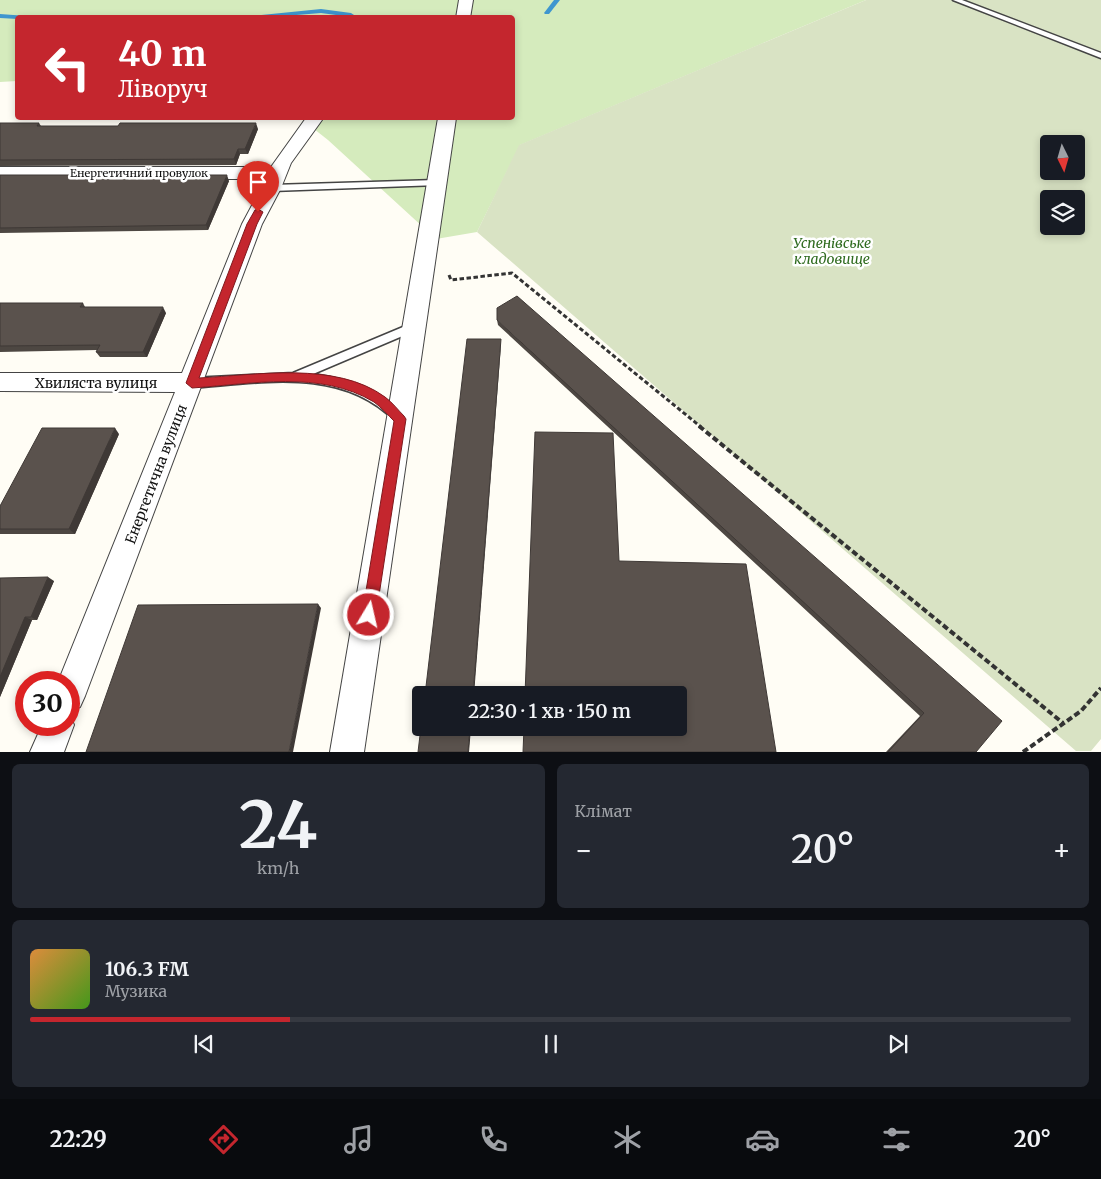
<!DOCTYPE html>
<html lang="uk">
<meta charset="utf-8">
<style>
:root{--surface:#171b24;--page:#242831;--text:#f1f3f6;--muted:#9ea1a6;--line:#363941;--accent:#c4262e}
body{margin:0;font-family:Merriweather,serif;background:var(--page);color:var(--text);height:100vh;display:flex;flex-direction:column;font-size:19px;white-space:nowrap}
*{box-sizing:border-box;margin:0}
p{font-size:16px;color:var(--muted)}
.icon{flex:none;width:28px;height:28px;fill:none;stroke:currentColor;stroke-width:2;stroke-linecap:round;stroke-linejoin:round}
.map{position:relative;height:752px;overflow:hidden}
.sheet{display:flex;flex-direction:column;gap:12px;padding:12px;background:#0d0f14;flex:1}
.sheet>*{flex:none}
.top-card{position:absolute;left:15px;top:15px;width:500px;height:105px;border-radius:5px;box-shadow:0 2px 8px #0003;background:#c4262e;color:#fff;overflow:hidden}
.needle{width:32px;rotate:175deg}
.tools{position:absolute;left:1040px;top:135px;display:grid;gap:10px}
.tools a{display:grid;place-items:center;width:45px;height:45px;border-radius:5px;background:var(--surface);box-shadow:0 2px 8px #0003;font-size:25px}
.speed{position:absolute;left:15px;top:671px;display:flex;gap:10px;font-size:25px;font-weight:700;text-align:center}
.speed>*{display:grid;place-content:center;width:65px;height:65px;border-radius:50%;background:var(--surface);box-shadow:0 2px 8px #0003;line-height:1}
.speed .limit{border:8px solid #d22;background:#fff;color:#111}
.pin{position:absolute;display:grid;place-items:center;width:42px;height:42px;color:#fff;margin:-51px -21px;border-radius:50% 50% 50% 0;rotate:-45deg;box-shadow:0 0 5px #0007}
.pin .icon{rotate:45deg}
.me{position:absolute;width:55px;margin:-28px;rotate:9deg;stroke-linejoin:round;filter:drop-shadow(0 0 4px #0008)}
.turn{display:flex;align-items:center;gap:18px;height:105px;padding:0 20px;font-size:22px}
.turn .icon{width:65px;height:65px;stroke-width:2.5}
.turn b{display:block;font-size:35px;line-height:42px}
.big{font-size:38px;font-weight:600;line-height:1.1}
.sheet .card{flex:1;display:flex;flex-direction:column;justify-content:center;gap:8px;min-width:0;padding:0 18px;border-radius:8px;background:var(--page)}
.sheet .dial{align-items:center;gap:0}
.dial b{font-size:65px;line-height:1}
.song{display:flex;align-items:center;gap:15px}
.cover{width:60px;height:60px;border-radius:8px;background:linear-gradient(135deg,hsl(30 70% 55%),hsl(100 70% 35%))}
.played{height:5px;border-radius:2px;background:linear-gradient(90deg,var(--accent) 25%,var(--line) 25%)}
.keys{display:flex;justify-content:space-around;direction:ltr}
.heat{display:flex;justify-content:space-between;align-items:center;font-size:28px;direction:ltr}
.sheet .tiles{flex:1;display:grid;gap:12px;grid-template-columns:1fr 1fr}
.card:last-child{grid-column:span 2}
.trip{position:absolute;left:412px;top:686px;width:275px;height:50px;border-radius:5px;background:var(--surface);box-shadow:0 2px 8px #0003;font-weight:600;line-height:50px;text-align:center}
.dock{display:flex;height:80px;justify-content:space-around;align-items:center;background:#090b0e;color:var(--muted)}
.dock .icon{width:35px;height:35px}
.dock .selected{color:var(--accent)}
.dock b{font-size:22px;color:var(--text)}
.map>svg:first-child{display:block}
.green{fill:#d5ebbd}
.cemetery{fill:#d9e3c4;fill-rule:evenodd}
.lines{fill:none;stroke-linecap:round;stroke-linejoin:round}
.stream{fill:#3f96cf;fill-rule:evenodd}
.service-casing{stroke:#444;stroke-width:3}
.minor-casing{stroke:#444;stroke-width:2}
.path-far1{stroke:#333;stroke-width:3;stroke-dasharray:4.5 2.5;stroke-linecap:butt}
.path{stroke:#333;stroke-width:4;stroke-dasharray:6 3;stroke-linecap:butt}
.service{fill:#fff;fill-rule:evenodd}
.minor{fill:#fff;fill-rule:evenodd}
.wall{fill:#4d4742}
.shaded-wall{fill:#3f3936}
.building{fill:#5a524d;stroke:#3f3936}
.route{fill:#c4262e;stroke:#7f191e}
.labels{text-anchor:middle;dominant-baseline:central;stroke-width:5;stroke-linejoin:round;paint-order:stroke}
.far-street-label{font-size:11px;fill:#111;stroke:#fff}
.park-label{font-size:14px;font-style:italic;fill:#2f6b1f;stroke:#fff}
.street-label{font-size:14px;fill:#111;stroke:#fff}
</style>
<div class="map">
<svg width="1101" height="752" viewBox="0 0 1101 752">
<rect width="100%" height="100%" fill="#fffdf5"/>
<path class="green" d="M0,0H866L520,145L477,232L436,239L328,140L300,118H512V18H18L17,81L0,82Z"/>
<path class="cemetery" d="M866,0H1101V739L1091,751H1076L477,232L519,145ZM1049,144H1076V171H1049ZM1049,199H1076V226H1049Z"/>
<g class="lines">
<g class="stream">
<path d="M554,0H560L549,14H545L544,13Z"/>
<path d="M321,9L351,13L354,15L351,17L321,13L260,18H232Z"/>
<path d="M0,14L27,16L29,18H18V19L0,18Z"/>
</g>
<defs>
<g id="service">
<path d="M953,0H962L1101,53V58Z"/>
<path d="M436,180L439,181V185L272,191L268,188L272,185Z"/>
<path d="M415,322L419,323L420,326L419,329L313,374C348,379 378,389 403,415L405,418L403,421L399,423L395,421C341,366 261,383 191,388L187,386L185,383L187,380L191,378L293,373Z"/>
</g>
<g id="minor">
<path d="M459,0H473L470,18H456Z"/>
<path d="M306,118H320L322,120L291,163L281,188L262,224L85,696L80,707L69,712V682H58L175,392L0,391V373H182L242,224L266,179H0V167H271Z"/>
<path d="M438,118H456L364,752H330Z"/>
<path d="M69,713L74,725L64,752H30L42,725H69Z"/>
</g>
</defs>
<use href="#service" class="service-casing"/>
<use href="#minor" class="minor-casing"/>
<path class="path-far1" d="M449,275L451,280L512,273L701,427"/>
<g class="path">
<path d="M699,426L1063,723"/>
<path d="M1023,752L1081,711L1101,688"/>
</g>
<use href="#service" class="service"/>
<use href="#minor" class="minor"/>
</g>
<g class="wall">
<path d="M0,123H39L41,126L258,129L248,154H240L236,165L0,166Z"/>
<path d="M0,175L229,181L208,230L0,233Z"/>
<path d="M0,303H83L85,307L166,313L147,357H100L96,352L97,350L0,352Z"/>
<path d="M497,320L976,752H886L920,716L498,325Z"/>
<path d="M119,434L75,534H0V506Z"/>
<path d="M0,578L54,581L37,620H32L0,697Z"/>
</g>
<g class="shaded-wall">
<path d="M256,123L258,129L248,154L245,149Z"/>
<path d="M238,149L240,154L236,165L234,159Z"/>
<path d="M227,175L229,181L208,230L206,225Z"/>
<path d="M163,307L166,313L147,357L143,352Z"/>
<path d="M501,339V345L474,695H473Z"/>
<path d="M115,428L119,434L75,534L69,529Z"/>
<path d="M48,577L54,581L37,620L31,617Z"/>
<path d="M318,604L321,608L293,752H289Z"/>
<path d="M25,617L32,620L0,697V677Z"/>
<path d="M470,728H471L469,752H468Z"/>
</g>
<g class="building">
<path d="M0,123H39L37,126H118L120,123H256L245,149H238L234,159L0,160Z"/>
<path d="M0,175H227L206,225L0,228Z"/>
<path d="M517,296L1002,721L976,752H888L924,713L497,320V308Z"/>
<path d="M0,303H83L80,307H163L143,352H96L100,345L0,346Z"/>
<path d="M467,339H501L473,695H425Z"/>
<path d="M42,428H115L69,529H0V506Z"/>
<path d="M535,432L613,433L619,561L746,564L776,752H523L524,728H679V695H525Z"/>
<path d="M48,577L31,617H25L0,677V578Z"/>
<path d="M318,604L289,752H86L138,605Z"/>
<path d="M421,727L470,728L468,752H418Z"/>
</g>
<path class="route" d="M258,209L263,212L257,224L199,378C256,375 336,361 385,397C392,402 398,410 404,416L406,419L376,615L374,620L369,622L364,620L362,615L394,421C388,415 381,407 374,402C321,370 251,384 192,388L186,383L247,224L255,210Z"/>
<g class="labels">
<g class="far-street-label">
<text x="139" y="173">Енергетичний провулок</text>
</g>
<g class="park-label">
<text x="832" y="243">Успенівське<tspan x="832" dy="16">кладовище</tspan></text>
</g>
<g class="street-label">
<text x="96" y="383">Хвиляста вулиця</text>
<text transform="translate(156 474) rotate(-69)">Енергетична вулиця</text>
</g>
</g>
</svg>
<div class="tools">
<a><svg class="needle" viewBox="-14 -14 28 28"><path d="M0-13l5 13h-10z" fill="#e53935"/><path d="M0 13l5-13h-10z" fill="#9ea1a6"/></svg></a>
<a><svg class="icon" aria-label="layers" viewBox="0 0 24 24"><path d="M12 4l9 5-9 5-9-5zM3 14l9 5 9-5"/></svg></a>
</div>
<div class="speed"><div class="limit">30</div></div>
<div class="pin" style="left:258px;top:212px;background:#d93025"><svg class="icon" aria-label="arrive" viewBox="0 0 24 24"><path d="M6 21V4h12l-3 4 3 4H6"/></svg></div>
<svg class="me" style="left:369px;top:615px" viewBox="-20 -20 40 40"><circle r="17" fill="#c4262e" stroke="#fff" stroke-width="3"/><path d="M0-11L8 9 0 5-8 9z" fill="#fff"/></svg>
<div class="trip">22:30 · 1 хв · 150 m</div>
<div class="top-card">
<div class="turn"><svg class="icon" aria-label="left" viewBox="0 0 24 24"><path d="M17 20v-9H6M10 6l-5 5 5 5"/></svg><div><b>40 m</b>Ліворуч</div></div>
</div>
</div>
<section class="sheet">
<div class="tiles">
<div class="card dial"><b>24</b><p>km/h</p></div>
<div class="card"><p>Клімат</p>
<div class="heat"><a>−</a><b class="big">20°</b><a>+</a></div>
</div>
<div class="card">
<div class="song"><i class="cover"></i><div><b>106.3 FM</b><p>Музика</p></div></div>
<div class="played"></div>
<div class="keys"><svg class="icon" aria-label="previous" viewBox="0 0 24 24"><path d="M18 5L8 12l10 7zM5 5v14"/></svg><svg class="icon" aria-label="pause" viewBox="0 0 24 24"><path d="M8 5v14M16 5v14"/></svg><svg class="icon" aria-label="next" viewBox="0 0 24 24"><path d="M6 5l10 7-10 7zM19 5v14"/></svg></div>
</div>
</div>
</section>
<nav class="dock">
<b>22:29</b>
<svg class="icon selected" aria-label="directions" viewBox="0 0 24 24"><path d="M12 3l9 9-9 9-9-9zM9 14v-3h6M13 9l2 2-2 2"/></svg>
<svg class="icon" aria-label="music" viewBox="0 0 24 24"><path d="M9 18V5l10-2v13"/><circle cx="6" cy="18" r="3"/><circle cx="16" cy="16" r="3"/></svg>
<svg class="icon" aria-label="phone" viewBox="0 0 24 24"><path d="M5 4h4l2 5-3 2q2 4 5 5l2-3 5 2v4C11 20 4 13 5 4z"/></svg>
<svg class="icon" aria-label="climate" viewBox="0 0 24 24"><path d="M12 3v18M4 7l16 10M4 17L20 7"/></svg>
<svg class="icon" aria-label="car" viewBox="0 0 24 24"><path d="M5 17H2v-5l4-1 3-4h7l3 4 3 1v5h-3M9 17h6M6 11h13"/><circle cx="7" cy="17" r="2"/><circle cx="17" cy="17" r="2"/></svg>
<svg class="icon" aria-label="filters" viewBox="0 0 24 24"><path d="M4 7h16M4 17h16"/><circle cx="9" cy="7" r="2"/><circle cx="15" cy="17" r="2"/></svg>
<b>20°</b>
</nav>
